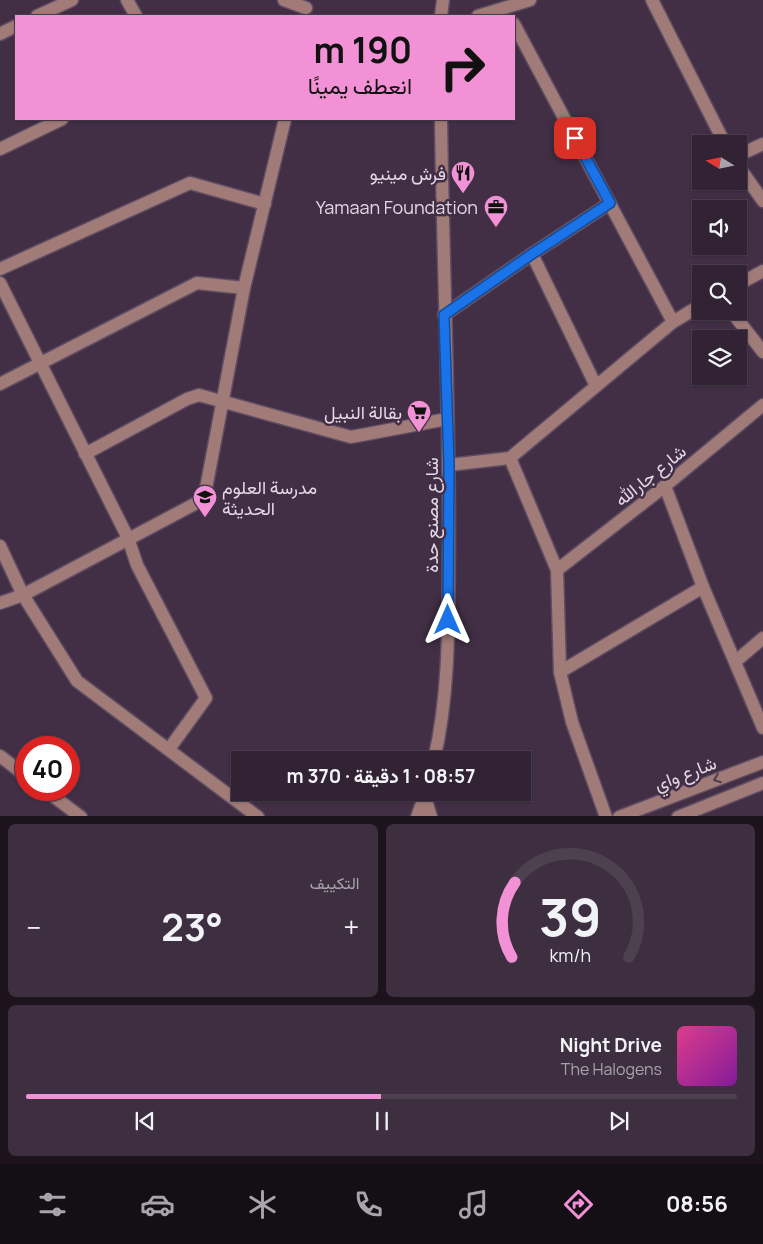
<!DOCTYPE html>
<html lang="ar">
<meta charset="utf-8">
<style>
:root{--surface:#322334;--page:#3d2f40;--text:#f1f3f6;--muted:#a8a4ac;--line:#4d404f;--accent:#f291d6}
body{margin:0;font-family:Manrope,Vazirmatn,sans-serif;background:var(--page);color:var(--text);direction:rtl;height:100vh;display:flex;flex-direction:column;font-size:19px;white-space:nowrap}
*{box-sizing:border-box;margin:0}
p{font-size:16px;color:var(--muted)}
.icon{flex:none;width:28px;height:28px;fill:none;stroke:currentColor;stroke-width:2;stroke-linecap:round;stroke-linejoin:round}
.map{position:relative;height:816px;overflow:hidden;direction:ltr}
.details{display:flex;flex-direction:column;gap:8px;padding:8px;background:#1c131d;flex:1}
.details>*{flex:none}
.banner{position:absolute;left:15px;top:15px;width:500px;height:105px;border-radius:0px;box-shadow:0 1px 4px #0004,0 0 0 1px var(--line);direction:rtl;background:#f291d6;color:#111;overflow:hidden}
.needle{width:32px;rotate:280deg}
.controls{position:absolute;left:692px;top:135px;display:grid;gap:10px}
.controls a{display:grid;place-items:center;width:55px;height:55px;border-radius:0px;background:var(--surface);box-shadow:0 1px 4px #0004,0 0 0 1px var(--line);font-size:25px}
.speed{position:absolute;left:15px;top:736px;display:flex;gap:10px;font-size:25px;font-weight:700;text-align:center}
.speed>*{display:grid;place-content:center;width:65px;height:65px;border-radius:50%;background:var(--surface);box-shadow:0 1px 4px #0004,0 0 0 1px var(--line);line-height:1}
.speed .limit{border:8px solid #d22;background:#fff;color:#111}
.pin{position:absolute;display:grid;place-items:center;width:42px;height:42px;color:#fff;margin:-21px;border-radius:10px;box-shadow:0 2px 8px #0006}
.me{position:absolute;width:55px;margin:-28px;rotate:0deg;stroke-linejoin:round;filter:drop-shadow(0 0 4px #0008)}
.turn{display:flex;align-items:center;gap:18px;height:105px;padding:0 20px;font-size:22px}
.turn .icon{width:65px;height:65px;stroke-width:2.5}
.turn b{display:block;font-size:35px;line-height:42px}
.big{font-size:38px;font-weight:700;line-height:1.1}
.details .tile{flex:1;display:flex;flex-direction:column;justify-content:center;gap:8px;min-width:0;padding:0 18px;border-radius:8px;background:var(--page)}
.details .dial{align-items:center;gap:0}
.dial svg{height:130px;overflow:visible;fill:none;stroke:var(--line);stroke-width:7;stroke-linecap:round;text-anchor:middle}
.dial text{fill:var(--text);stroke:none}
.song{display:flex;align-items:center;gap:15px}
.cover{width:60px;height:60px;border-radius:8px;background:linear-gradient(135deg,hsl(330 70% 55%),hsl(290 70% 35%))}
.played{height:5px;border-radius:2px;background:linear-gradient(90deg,var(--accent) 50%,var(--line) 50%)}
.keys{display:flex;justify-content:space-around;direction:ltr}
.heat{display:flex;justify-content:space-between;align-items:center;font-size:28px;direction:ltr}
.details .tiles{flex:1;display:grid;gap:8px;grid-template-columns:1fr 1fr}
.tile:last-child{grid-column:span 2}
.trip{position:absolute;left:231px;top:751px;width:300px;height:50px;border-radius:0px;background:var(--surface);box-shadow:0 1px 4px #0004,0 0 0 1px var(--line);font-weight:700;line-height:50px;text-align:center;direction:rtl}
.dock{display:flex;height:80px;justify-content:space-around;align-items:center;background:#140e15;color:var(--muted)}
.dock .icon{width:35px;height:35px}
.dock .selected{color:var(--accent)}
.dock b{font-size:22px;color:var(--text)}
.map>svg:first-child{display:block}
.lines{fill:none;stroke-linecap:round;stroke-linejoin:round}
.minor-casing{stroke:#5f4d63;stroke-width:15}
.minor{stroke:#a17b78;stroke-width:12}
.oneway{stroke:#503a4e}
.route-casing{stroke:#114b97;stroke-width:12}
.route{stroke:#1a73e8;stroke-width:9}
.labels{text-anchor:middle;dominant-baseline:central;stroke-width:5;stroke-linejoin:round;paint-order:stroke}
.poi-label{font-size:18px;fill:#e4d8e7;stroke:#422f46;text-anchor:end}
.street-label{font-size:18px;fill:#e4d8e7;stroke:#422f46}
</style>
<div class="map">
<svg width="763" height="817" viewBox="0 0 763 817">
<rect width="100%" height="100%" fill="#422f46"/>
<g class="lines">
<defs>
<g id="minor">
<path d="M127,0L136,16"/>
<path d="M284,0L306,8"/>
<path d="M652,0L725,144"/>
<path d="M37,16L72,0"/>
<path d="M441,16L443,0"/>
<path d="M478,16L530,0"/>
<path d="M514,24L673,322"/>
<path d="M0,34L16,26"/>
<path d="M0,149L62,119"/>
<path d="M739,155L763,144"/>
<path d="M739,167L763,201"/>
<path d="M532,254L596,386"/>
<path d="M0,269L190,183L265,204"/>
<path d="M0,283L128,538L137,565L206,698L169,749"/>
<path d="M739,284L763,271"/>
<path d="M731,311L763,352"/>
<path d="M444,315L532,254L610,203"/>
<path d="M0,384L197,283L244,288"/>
<path d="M85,454L187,399L199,395L351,437L447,419"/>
<path d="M510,458L557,570L560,672L572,722L606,817"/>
<path d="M449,465L510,458L673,322L701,305"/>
<path d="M665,486L703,587L763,728"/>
<path d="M0,546L23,595L77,681L258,817"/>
<path d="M557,570L665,486L763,405"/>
<path d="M0,603L23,595L204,499L244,288L285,119"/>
<path d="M736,661L763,638"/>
<path d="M560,672L703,587"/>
<path d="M0,756L26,776"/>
<path d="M434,760C451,687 448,612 449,538C449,398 443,259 441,119"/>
<path d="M45,790L81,817"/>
<path d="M425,797L431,817"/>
<path d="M417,817L426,792"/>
<path d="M619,817L763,762"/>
<path d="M678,817L763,783"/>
</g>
</defs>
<use href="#minor" class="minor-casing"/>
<use href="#minor" class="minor"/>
</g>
<defs><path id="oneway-chevron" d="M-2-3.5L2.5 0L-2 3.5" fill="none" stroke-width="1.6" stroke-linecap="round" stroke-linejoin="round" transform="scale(1.25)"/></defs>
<use class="oneway" href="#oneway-chevron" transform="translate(717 779) rotate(159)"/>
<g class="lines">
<defs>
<path id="route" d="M448,620L449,465L444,315L532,254L610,203L575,138"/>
</defs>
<use href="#route" class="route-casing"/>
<use href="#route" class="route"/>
</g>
<defs>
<symbol id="restaurant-pin" viewBox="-11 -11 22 30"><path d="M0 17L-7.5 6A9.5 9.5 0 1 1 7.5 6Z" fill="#f291d6" stroke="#422f46"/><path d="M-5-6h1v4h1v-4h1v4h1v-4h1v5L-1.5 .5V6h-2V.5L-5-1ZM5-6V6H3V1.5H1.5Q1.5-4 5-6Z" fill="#111"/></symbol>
<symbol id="office-pin" viewBox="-11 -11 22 30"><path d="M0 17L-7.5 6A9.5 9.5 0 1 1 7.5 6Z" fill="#f291d6" stroke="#422f46"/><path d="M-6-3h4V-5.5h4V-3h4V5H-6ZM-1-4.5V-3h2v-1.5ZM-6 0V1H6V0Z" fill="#111"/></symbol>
<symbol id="supermarket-pin" viewBox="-11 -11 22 30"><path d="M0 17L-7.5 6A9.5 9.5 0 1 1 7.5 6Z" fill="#f291d6" stroke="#422f46"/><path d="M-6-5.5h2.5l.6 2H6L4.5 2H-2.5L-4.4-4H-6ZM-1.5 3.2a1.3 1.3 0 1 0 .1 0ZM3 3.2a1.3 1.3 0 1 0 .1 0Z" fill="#111"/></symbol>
<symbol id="school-pin" viewBox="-11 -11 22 30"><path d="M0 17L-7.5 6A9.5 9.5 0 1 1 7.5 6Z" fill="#f291d6" stroke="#422f46"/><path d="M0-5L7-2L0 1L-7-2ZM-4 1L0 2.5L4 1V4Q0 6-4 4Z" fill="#111"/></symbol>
</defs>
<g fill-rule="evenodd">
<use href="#restaurant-pin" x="449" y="159" width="28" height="38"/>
<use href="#office-pin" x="482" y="193" width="28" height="38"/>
<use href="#supermarket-pin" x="405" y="398" width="28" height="38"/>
<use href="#school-pin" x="191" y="483" width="28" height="38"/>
</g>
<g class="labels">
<g class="poi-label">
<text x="446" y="173">فرش مينيو</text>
<text x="478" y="207">Yamaan Foundation</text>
<text x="402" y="412">بقالة النبيل</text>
<text x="222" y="487" text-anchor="start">مدرسة العلوم<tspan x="222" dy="21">الحديثة</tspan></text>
</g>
<g class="street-label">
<text transform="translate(650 475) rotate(-39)">شارع جارالله</text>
<text transform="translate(431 515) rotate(-90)">شارع مصنع حدة</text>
<text transform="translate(685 773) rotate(-21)">شارع واي</text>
</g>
</g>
</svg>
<div class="controls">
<a><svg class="needle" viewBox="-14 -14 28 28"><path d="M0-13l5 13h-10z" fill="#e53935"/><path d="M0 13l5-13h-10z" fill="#a8a4ac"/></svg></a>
<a><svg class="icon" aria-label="sound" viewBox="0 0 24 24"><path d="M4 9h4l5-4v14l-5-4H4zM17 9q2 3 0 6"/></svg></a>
<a><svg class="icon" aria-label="search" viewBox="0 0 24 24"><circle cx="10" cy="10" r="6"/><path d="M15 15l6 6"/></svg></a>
<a><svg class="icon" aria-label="layers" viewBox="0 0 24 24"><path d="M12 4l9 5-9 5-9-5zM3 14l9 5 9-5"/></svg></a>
</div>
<div class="speed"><div class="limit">40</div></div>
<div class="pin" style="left:575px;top:138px;background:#d93025"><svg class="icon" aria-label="arrive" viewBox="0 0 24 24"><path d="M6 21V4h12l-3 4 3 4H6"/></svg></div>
<svg class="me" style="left:448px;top:620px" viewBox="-20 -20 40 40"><path d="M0-17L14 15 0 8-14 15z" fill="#1a73e8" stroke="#fff" stroke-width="4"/></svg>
<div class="trip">08:57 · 1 دقيقة · 370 m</div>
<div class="banner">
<div class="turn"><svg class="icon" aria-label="right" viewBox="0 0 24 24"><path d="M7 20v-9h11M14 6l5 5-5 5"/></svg><div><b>190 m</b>انعطف يمينًا</div></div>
</div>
</div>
<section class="details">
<div class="tiles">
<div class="tile dial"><svg viewBox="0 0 100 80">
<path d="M14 69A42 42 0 1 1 86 69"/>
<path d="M14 69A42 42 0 0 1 16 23" stroke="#f291d6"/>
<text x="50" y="56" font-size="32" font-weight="700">39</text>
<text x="50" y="72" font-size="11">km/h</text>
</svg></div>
<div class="tile"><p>التكييف</p>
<div class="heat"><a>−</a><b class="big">23°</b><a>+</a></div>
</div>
<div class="tile">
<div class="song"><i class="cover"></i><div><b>Night Drive</b><p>The Halogens</p></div></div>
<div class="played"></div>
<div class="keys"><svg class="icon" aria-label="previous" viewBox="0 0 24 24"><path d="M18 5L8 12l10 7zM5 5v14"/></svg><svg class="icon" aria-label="pause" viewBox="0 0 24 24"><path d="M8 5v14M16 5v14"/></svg><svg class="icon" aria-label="next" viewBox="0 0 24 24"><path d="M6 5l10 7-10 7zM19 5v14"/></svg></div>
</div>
</div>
</section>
<nav class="dock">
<b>08:56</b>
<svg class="icon selected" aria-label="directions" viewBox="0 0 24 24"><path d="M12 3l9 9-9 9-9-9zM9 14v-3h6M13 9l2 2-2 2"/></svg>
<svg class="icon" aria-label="music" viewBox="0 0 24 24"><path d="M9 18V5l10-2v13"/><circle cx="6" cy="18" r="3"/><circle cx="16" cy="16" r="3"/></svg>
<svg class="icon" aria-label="phone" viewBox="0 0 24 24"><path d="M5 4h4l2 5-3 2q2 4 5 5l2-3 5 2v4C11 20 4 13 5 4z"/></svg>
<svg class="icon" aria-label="climate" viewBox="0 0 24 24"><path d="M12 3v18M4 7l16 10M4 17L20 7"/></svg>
<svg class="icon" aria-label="car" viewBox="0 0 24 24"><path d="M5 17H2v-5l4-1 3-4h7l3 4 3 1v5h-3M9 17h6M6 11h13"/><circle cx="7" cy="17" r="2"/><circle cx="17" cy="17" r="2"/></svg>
<svg class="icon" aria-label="filters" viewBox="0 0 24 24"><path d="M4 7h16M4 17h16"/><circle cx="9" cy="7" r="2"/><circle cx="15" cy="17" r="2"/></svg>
</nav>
